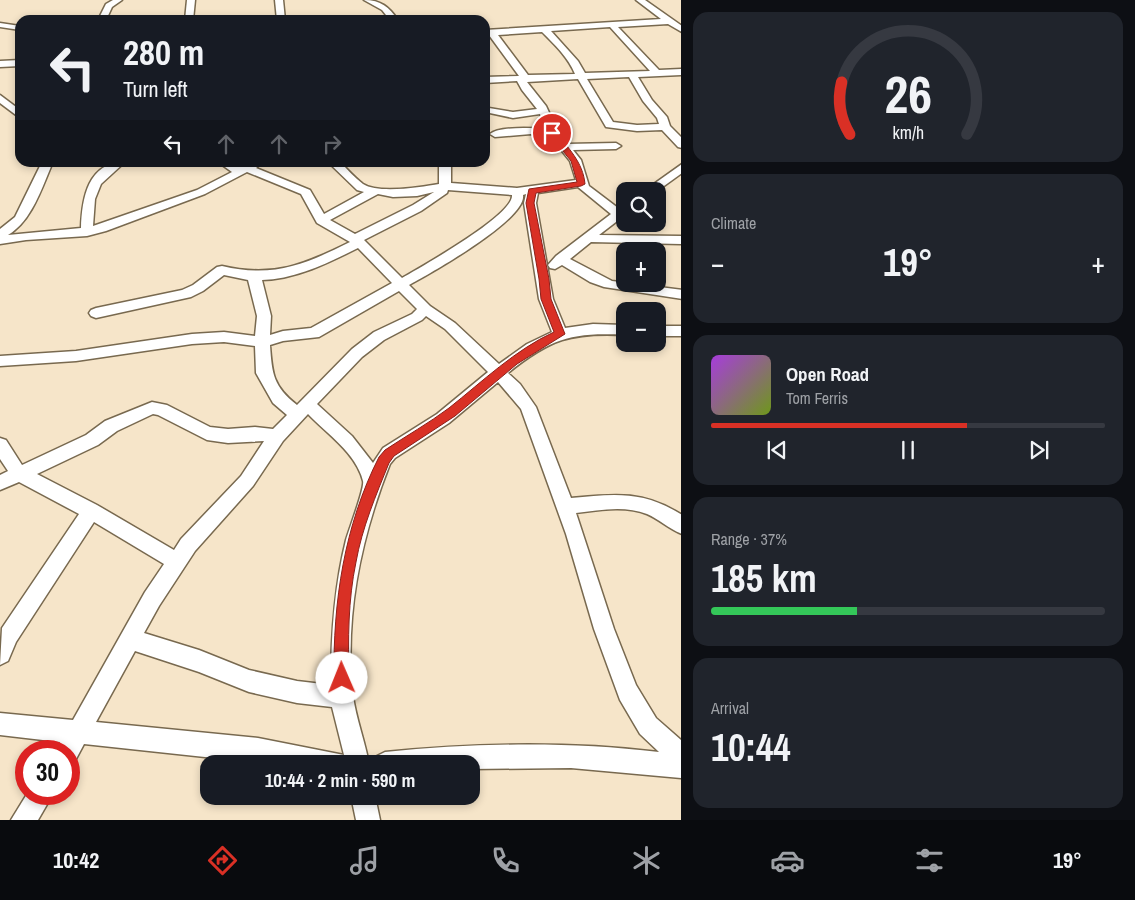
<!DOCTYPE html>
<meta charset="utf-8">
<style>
:root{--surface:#171b24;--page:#20242c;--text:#f1f3f6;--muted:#9ea1a6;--line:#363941;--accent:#d93025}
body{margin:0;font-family:"Archivo Narrow",sans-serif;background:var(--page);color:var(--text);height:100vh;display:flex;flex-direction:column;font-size:19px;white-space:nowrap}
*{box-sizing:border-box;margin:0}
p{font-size:16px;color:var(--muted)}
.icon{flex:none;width:28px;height:28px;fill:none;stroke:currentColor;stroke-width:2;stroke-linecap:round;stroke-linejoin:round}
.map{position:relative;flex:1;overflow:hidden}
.details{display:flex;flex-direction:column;gap:12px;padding:12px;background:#0d0f14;width:454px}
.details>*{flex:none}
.banner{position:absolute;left:15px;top:15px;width:475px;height:152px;border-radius:15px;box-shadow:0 2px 8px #0003;background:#171b24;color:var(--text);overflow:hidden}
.fabs{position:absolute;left:616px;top:182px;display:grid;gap:10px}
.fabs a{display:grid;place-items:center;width:50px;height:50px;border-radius:10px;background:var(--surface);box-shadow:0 2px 8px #0003;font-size:25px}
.speed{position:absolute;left:15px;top:740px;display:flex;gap:10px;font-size:25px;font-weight:700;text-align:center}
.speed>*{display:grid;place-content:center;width:65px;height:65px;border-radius:50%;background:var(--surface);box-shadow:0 2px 8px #0003;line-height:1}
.speed .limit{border:8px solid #d22;background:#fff;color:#111}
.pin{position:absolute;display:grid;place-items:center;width:42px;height:42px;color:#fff;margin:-21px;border:2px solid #fff;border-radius:50%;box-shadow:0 1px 5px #0007}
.me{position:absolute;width:55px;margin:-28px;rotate:359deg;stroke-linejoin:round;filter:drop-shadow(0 0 4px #0008)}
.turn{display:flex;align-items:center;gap:18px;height:105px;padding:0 25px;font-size:22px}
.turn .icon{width:65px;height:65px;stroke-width:2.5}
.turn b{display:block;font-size:35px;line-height:42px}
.lanes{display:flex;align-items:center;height:48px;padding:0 25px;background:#0003;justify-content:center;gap:25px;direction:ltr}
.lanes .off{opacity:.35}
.big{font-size:38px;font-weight:700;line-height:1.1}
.details .tile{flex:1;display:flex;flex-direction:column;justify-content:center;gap:8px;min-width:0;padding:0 18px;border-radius:15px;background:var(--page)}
.details .dial{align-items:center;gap:0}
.dial svg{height:130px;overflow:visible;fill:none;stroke:var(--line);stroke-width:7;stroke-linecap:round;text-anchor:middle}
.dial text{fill:var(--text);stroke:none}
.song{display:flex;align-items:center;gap:15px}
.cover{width:60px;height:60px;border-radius:8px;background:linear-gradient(135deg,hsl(280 70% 55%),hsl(80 70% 35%))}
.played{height:5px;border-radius:2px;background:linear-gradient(90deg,var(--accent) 65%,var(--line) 65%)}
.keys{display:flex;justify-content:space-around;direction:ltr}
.heat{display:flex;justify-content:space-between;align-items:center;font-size:28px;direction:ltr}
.charge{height:8px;border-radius:4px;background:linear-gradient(90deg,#34c759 37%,var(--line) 0)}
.trip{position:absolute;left:200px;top:755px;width:280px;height:50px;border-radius:15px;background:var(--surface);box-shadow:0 2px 8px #0003;font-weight:700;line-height:50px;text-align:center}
.dock{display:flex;height:80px;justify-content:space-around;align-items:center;background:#090b0e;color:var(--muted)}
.dock .icon{width:35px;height:35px}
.dock .selected{color:var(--accent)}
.dock b{font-size:22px;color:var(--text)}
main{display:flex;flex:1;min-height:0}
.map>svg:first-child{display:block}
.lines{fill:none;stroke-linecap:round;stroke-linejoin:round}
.minor-casing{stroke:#78694f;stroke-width:3}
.minor{fill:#fff;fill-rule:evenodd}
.route{fill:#d93025;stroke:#8d1f18}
</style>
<main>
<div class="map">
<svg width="682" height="820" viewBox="0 0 682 820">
<rect width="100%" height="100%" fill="#f6e5c9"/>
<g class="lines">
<defs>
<g id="minor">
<path d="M113,0H122L112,7L106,20H98L106,4Z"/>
<path d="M187,0H195L193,20H185Z"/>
<path d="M275,0H283L285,20H277Z"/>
<path d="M364,0C381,0 389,7 398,20H390L382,10Z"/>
<path d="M636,0H645L682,26V32L668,24L618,27L659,70L682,69V75L638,77L652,100L667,117L670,126L682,138V148L678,147L662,130L637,131L606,127L578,79L527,82L546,106L558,132L567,144L616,143L621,146L616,149L573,150L581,160L589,186L618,208L625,205V215L599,235L682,236V244L591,242L570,259L612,281L682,290V299L604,287L590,282L562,265L555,269L550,268L548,265L556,256L611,214L578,187L538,193L536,203L553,299L565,328L593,324L625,325V335C571,332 550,339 508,373L520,384L536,407L571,498C614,494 643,490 682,515V534C669,529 659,519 647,514C625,505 599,510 576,513L614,629L636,685L656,718L682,741V778L571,768L471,769V764H373L377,756L385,752C476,743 567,741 659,752L640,734L620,700L594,629L566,534L521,409L498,382L449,423L395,458L390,464C361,537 344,617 353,696C356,719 365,741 369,764H270L84,744L76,759L69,762V751H56L60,742L0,735V713L73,720L145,592L164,564L94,522L16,642L8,661L0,665L2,628L79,514L19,482L0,490V475L8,471L0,459V438L6,440L22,465L86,435L105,421L152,402L167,405L210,427L228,429L255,427L273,429L287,415L273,403L256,373L255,346L224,342L192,344L76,361L0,366V356L76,351L192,334L224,332L255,336L257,316L248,280L224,275L203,291L191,297L96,318L91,316L89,313L91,310L96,308L182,290L193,285L217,267L222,266C273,278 304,265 350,242L317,223L301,194L247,172L205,194L106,231L87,236L26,240L0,244V229L15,217L42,162H53C42,187 32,221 8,235L81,228C82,198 88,162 125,162L101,184L95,199L93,226L197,190L232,172L218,162H232L240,167L249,162H260L261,164L256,168L310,190L324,214L364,192L357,190L328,162H340C347,169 355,178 363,184C378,194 422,187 439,184V162H451V183L517,188L576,180L570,161L550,136L531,134L495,137L490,134C499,126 534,128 546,129L540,114L513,118L485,112V109L489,108L513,112L537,109L522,90L517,81L485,83V77L519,76L489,35L485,36V30L661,19ZM610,27L650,71L585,73L578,61L551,31ZM542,32C555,45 568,57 575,74L528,75L498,35ZM629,77L643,101L657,118L659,124L637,125L613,122L587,79ZM448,190L512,195C514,215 421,267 402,278L364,240L421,211L447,193ZM434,192L413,205L355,234L330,220L378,194L393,197L417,196ZM526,194L524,203L539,299L552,332L527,344L499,364L455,323L430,306L409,285C431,273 527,219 523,195ZM358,248L392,283L311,328L283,331L270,335L271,316L262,280C296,279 328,263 358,248ZM399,291L417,309L412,314L374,332L352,349L297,405C273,386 272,374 270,345L283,341L319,337ZM426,316L445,329L488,372L437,414L383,448L373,463L352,436L317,404L362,357L384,340L422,320ZM153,414L158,415L207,440L228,443L264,441L241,476L181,539L174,550L97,505L37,474L98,445L117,431ZM308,414C327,434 356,453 363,481C365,488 349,529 346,540C334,588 331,635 331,685L297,681L249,670L199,650L144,633L159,606L195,551L253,486L283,441ZM135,651L199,672L249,692L297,703L332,707L344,755L258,738L96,722Z"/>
<path d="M0,23L20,26V30L0,27Z"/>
<path d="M20,60V66L0,67V61Z"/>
<path d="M0,95L20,110V118L0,103Z"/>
<path d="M682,164V173L657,191H644Z"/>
<rect x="658" y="326" width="24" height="10"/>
<path d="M27,794H53L38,820H11Z"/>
<path d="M351,796H375L380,820H356Z"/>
</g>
</defs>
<use href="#minor" class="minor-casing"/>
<use href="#minor" class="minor"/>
</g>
<path class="route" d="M550,131H555C568,148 583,162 585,184L581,186L536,193L534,203L549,279L551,299L565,334L517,364L455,416L394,456L389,463C376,495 362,528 356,562C348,600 348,640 349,678L347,683L342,686L336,683L334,678C333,602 344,526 379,457L385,450C406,436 429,423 449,408C483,381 515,350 554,332L541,299L539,279L526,203L529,189L577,182L571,161L550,135Z"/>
</svg>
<div class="fabs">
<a><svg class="icon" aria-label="search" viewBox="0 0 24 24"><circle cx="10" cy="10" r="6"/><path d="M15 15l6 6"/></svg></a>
<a>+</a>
<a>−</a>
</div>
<div class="speed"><div class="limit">30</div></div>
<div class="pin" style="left:552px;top:133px;background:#d93025"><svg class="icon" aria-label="arrive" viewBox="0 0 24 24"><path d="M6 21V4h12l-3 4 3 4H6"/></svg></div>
<svg class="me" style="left:342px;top:678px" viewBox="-20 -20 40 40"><circle r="19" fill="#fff"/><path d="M0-13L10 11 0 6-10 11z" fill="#d93025"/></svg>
<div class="trip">10:44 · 2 min · 590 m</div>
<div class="banner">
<div class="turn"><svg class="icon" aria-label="left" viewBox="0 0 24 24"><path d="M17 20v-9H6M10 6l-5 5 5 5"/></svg><div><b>280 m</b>Turn left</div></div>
<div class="lanes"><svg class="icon" aria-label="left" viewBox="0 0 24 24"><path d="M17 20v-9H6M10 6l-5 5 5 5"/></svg><svg class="icon off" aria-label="ahead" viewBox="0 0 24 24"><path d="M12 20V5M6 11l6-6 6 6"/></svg><svg class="icon off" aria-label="ahead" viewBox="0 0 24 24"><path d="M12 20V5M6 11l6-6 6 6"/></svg><svg class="icon off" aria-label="right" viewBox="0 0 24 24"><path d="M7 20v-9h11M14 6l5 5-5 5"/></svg></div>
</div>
</div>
<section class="details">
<div class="tile dial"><svg viewBox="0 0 100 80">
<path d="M14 69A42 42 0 1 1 86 69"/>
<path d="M14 69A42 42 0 0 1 9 37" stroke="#d93025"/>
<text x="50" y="56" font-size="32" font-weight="700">26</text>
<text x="50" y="72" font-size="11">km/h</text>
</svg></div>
<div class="tile"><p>Climate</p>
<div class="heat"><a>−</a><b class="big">19°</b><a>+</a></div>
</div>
<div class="tile">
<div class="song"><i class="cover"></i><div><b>Open Road</b><p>Tom Ferris</p></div></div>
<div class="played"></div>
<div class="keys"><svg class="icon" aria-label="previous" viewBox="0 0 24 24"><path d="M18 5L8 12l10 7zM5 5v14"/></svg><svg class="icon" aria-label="pause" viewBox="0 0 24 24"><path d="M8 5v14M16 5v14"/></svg><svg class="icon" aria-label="next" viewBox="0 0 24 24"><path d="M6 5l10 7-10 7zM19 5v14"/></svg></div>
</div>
<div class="tile"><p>Range · 37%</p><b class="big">185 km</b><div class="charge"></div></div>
<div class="tile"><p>Arrival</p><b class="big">10:44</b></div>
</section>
</main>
<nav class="dock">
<b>10:42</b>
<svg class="icon selected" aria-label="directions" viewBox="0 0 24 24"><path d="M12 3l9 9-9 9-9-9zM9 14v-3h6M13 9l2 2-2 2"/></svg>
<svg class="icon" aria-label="music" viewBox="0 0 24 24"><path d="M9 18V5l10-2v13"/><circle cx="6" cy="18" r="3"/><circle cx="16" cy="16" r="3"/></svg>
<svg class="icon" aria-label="phone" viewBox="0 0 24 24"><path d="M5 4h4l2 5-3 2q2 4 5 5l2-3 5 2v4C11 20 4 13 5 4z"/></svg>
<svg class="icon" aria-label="climate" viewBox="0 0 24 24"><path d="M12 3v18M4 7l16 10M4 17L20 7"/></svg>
<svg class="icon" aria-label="car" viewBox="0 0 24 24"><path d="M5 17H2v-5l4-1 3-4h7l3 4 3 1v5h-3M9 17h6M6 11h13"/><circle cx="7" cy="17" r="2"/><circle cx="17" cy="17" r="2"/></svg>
<svg class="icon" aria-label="filters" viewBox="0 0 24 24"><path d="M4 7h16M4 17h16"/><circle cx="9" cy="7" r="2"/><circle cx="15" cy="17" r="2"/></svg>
<b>19°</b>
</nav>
